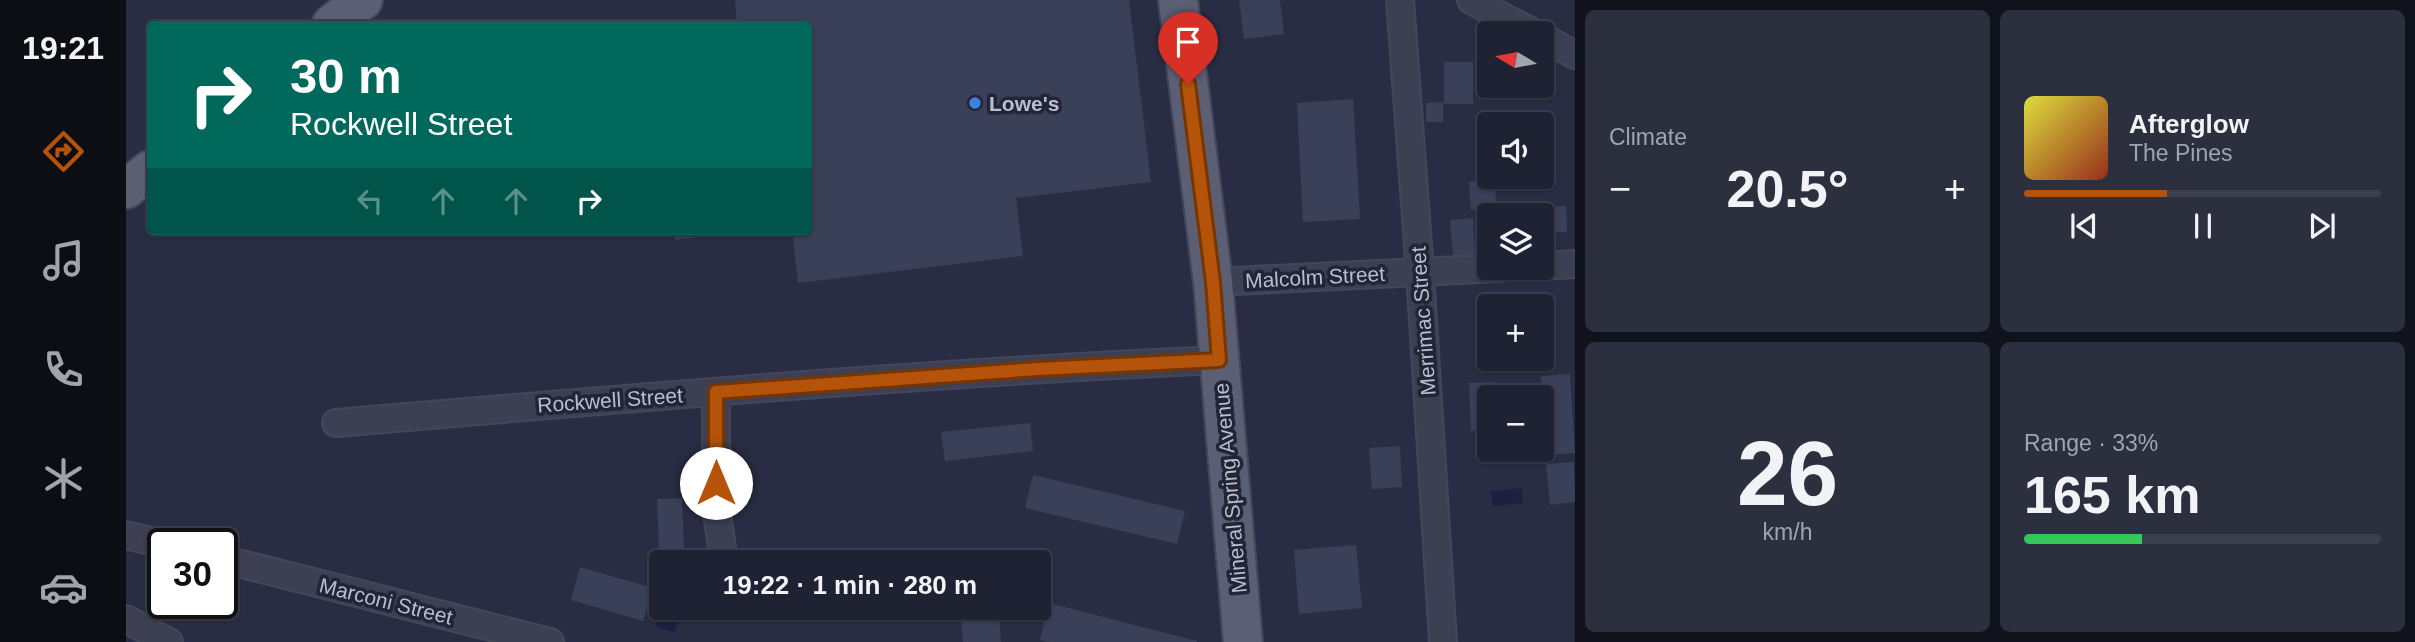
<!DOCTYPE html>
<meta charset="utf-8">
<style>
:root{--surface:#1f2232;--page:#2c2f3e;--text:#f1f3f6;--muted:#a1a4ac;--line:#3c3f4d;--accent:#b45309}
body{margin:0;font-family:Helvetica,sans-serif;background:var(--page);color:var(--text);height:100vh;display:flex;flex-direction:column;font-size:26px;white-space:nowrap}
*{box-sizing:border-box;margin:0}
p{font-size:23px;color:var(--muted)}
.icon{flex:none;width:38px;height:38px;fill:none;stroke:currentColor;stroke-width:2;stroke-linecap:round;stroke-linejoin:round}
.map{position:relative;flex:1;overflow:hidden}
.side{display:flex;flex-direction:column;gap:10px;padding:10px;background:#11131c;width:840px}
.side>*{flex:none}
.hud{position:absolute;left:21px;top:21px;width:665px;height:214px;border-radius:7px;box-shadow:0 2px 5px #0004,0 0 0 2px var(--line);background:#00695c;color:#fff;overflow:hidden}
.needle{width:46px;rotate:280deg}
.buttons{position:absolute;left:1351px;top:21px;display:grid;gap:14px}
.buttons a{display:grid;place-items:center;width:77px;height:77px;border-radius:7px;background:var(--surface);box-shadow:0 2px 5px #0004,0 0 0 2px var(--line);font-size:35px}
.speed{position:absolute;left:21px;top:528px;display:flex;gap:14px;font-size:35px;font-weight:700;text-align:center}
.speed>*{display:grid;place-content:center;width:91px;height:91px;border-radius:50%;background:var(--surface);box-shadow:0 2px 5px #0004,0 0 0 2px var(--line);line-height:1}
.speed .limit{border:4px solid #111;border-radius:10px;background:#fff;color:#111}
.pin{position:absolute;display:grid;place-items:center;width:60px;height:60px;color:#fff;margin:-72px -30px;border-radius:50% 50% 50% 0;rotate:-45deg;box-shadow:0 0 7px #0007}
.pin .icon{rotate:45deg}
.me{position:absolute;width:77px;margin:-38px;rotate:0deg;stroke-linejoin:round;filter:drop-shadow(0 0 5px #0008)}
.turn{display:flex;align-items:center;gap:24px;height:147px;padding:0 28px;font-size:32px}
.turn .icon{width:91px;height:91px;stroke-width:2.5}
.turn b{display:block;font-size:49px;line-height:60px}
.lanes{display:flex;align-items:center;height:66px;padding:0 28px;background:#0003;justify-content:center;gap:35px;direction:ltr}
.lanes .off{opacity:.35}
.big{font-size:52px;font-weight:600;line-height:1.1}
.side .card{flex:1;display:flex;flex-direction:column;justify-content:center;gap:10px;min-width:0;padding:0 24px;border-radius:10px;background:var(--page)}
.side .dial{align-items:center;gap:0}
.dial b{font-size:91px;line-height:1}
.song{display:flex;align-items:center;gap:21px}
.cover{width:84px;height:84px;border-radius:10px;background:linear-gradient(135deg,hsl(60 70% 55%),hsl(10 70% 35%))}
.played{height:7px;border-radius:4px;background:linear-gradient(90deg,var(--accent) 40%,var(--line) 40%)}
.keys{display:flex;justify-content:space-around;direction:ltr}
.heat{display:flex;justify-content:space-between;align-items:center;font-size:38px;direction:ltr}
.charge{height:10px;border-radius:5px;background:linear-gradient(90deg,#34c759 33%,var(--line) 0)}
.side .tiles{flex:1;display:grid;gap:10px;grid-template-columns:repeat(2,1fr)}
.trip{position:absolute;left:523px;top:550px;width:402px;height:70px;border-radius:7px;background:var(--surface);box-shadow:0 2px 5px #0004,0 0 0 2px var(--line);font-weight:600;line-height:70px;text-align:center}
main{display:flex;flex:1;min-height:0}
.tabs{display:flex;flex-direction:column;width:126px;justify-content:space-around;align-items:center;background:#0c0e14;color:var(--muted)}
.tabs .icon{width:49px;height:49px}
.tabs .current{color:var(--accent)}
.tabs b{font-size:32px;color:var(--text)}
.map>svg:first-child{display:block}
.water{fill:#1c2142}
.building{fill:#3b4059}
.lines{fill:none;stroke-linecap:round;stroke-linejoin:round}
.street-casing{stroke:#444759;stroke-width:30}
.primary-casing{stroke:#444759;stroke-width:42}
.street{stroke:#3d4053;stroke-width:26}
.primary{stroke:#5b5f73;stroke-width:38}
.route-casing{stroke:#753606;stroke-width:18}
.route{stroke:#b45309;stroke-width:12}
.shop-dot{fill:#3f7fe0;stroke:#222538;stroke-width:2.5}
.labels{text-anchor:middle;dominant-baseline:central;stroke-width:7;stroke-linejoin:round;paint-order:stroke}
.poi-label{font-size:21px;font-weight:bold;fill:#bbbdcc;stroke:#222538;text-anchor:start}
.street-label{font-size:21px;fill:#bbbdcc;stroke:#222538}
</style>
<main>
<nav class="tabs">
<b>19:21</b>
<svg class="icon current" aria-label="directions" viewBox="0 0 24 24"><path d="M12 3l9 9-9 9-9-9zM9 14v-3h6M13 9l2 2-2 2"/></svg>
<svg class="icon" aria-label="music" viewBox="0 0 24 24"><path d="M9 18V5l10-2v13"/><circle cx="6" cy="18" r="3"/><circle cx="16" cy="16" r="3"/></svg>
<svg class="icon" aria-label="phone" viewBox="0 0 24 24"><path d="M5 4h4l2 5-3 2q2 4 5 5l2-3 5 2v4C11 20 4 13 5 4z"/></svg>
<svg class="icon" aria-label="climate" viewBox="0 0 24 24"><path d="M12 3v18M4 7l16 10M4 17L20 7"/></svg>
<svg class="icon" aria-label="car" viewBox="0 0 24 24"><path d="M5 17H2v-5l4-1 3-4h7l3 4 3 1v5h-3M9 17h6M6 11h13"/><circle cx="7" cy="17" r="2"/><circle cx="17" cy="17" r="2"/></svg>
</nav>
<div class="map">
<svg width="1449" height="642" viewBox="0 0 1449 642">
<rect width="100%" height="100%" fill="#292d43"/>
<g class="water">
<path d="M1396,488L1397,503L1367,506L1365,491Z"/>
<path d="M536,607H556L549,633L530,627Z"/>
</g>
<g class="building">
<path d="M609,0H1003L1025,182L890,198L897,256L672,283L666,231H682V24H611Z"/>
<path d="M1113,0H1154L1158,34L1118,39Z"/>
<rect x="1318" y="62" width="29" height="42"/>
<path d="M1227,99L1234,219L1177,222L1171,103Z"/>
<path d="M1317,102V122H1300V103Z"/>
<path d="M1368,180L1371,208L1345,210L1343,182Z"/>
<path d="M1440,206L1441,232L1416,233V215H1400L1399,208Z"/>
<path d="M1347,218L1349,254L1327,256L1324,220Z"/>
<path d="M548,231H608V233L549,240Z"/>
<path d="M1444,374L1449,453L1420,455L1415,376Z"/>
<path d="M1371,382L1372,397H1363V430L1345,431L1343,383Z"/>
<path d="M904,423L907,451L819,461L815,432Z"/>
<path d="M1274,446L1276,487L1246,489L1243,448Z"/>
<path d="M1448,462L1449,502L1424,505L1420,464Z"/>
<path d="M907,475L1059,511L1051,544L899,508Z"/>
<path d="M556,498L558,551L533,552L531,499Z"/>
<path d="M1230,545L1236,608L1173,614L1168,550Z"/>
<path d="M454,567L527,588L517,621L445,600Z"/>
<path d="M923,603L1071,641V642H923L914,640Z"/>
<path d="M834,607H872L875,642H837Z"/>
</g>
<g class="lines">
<defs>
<g id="street">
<path d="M1274,0L1294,272L1317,642"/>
<path d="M1345,0L1408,33"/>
<path d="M1416,37L1449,55"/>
<path d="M1416,266L1449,264"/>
<path d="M1087,282L1375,268"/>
<path d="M590,392V506L598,562"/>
<path d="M210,423C504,398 798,373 1093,360"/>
<path d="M0,535L37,544"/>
<path d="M96,559L424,642"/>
<path d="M0,619L43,642"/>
</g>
<g id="primary">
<path d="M1052,0L1087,282L1117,642"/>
<path d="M206,24L237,0"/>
<path d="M0,189L24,170"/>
</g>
</defs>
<use href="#street" class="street-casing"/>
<use href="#primary" class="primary-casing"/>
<use href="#street" class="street"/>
<use href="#primary" class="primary"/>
</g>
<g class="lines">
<defs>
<path id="route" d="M590,483V392L912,369L1093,360L1087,282L1062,84"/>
</defs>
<use href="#route" class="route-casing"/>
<use href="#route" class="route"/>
</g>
<circle class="shop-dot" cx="849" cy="103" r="7"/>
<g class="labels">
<g class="poi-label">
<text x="863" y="103">Lowe's</text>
</g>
<g class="street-label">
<text transform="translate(1189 277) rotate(-3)">Malcolm Street</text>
<text transform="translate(1297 321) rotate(-94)">Merrimac Street</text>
<text transform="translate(484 400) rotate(-4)">Rockwell Street</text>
<text transform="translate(1104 488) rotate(-95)">Mineral Spring Avenue</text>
<text transform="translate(260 601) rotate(14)">Marconi Street</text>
</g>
</g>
</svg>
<div class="buttons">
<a><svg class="needle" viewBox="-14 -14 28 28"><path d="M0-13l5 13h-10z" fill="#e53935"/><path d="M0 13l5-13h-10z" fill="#a1a4ac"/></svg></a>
<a><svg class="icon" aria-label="sound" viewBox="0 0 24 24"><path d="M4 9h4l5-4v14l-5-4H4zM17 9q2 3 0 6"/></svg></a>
<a><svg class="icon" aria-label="layers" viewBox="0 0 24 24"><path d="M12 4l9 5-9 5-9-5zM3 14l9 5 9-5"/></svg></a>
<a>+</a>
<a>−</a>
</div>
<div class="speed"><div class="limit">30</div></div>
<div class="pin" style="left:1062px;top:84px;background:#d93025"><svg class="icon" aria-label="arrive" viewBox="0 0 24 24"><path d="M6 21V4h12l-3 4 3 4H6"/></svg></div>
<svg class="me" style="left:590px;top:483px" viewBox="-20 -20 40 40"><circle r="19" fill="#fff"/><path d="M0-13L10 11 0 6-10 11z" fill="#b45309"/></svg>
<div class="trip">19:22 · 1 min · 280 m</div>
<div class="hud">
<div class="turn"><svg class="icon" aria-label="right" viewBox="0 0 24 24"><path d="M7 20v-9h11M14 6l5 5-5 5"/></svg><div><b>30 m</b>Rockwell Street</div></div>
<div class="lanes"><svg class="icon off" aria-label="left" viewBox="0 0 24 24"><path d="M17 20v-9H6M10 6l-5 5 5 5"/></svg><svg class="icon off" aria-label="ahead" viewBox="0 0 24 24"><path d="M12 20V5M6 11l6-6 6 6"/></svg><svg class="icon off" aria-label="ahead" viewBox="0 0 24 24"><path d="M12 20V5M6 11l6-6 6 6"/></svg><svg class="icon" aria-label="right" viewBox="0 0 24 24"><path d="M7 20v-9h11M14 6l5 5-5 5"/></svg></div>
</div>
</div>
<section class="side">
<div class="tiles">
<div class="card"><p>Climate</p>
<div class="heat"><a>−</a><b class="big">20.5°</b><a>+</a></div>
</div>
<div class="card">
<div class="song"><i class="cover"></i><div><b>Afterglow</b><p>The Pines</p></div></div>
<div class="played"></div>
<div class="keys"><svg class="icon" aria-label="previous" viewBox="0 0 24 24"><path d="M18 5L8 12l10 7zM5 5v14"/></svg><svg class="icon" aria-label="pause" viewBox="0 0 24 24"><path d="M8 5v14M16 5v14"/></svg><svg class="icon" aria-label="next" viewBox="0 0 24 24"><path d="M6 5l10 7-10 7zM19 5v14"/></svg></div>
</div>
<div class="card dial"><b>26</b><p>km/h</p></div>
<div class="card"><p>Range · 33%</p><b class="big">165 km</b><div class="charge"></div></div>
</div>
</section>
</main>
